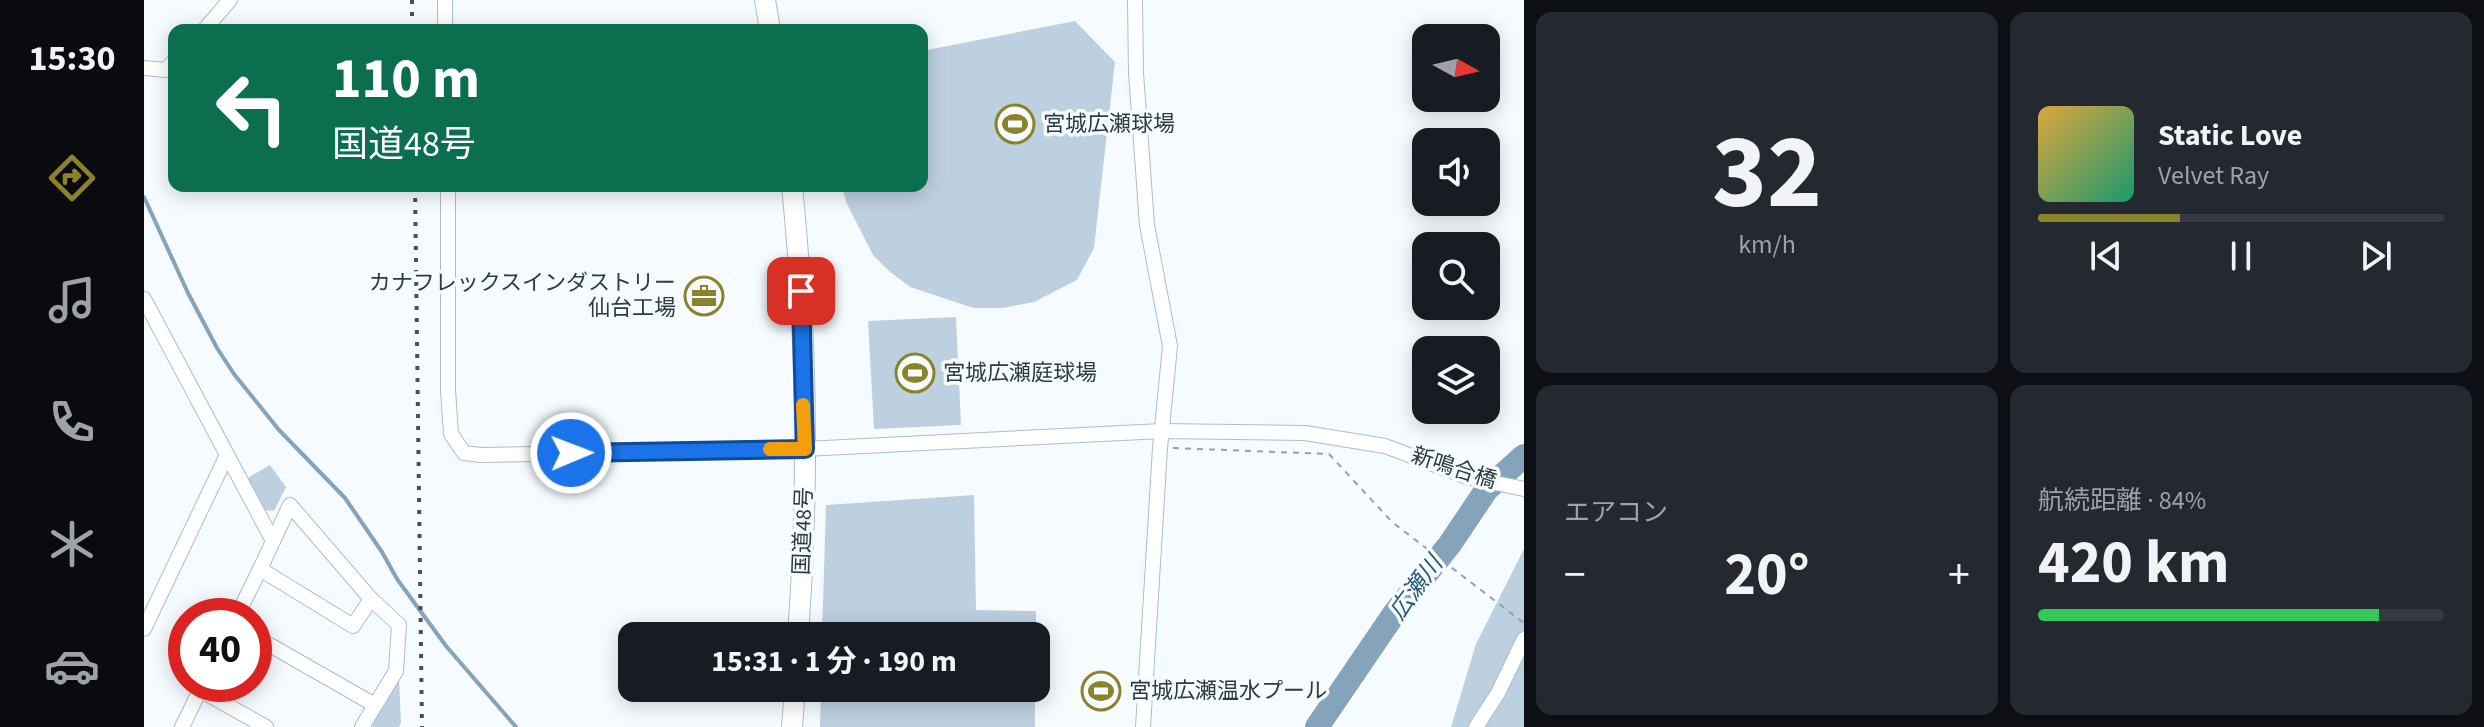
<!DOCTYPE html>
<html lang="ja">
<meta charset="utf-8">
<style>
:root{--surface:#171b24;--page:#242831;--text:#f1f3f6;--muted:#9ea1a6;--line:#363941;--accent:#8a832b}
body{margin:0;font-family:"Source Sans 3","Noto Sans JP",sans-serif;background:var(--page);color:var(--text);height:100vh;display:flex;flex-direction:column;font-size:30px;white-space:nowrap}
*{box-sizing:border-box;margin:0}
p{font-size:26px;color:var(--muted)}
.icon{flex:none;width:44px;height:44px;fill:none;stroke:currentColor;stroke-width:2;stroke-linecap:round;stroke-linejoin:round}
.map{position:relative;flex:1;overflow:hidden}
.panel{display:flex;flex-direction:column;gap:12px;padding:12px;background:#0d0f14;width:960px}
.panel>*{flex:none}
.banner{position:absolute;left:24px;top:24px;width:760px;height:168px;border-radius:16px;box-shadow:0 4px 20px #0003;background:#0b6e4f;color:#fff;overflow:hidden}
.needle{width:52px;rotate:98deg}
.controls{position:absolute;left:1268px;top:24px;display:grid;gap:16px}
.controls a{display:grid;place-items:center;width:88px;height:88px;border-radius:16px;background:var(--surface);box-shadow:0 4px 20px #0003;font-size:40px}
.speed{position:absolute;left:24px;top:598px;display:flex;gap:16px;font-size:40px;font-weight:700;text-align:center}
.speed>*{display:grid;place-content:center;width:104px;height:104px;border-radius:50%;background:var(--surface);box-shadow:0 4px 20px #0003;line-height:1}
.speed .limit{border:12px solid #d22;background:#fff;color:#111}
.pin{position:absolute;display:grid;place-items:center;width:68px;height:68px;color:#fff;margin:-34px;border-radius:16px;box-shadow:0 4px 12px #0006}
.me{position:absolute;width:88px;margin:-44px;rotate:89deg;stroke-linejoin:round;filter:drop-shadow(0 0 6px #0008)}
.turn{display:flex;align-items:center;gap:28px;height:168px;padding:0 32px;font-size:36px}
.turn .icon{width:104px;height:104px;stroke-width:2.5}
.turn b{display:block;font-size:56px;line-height:68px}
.big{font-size:60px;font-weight:700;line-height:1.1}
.panel .card{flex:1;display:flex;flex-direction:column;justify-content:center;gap:12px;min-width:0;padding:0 28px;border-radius:16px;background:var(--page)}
.panel .dial{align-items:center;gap:0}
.dial b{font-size:104px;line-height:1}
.song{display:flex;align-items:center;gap:24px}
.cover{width:96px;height:96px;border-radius:12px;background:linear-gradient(135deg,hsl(40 70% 55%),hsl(160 70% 35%))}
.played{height:8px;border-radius:4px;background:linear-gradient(90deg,var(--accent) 35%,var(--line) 35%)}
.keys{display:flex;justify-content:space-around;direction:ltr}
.heat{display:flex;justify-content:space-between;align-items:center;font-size:44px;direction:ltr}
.charge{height:12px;border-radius:6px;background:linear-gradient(90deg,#34c759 84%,var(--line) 0)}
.panel .tiles{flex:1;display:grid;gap:12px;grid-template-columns:repeat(2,1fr)}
.trip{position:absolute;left:474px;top:622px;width:432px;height:80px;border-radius:16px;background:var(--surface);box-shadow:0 4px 20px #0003;font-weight:700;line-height:80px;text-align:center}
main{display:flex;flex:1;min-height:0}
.dock{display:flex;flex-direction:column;width:144px;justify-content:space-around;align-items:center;background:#090b0e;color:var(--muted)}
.dock .icon{width:56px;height:56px}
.dock .selected{color:var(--accent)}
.dock b{font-size:36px;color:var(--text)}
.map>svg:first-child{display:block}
.green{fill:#bdd0df}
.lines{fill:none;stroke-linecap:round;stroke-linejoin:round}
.stream{stroke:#85a3ba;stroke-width:4}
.river{stroke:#85a3ba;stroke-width:24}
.minor-casing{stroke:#a7bed0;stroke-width:16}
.highway-casing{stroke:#a7bed0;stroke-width:22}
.path{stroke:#989fa5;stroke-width:2;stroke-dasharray:6 6;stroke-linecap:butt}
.minor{stroke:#fff;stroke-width:14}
.highway{stroke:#fff;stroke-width:20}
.rail{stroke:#485158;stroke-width:4;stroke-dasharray:4 8;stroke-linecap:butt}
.route-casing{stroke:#114b97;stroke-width:20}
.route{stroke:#1a73e8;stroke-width:14}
.slow{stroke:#f59e0b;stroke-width:14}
.labels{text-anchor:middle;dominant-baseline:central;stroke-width:7;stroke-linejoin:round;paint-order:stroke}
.poi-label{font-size:22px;fill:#303a41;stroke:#f6fbff;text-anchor:start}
.street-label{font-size:22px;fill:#303a41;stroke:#f6fbff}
.water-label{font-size:24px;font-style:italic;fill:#275a7b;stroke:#f6fbff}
</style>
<main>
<nav class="dock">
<b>15:30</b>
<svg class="icon selected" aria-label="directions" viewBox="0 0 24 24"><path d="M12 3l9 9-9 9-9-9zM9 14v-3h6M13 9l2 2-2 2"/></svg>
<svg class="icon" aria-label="music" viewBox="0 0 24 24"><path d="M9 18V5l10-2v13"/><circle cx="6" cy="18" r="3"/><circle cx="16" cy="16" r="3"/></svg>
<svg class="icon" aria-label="phone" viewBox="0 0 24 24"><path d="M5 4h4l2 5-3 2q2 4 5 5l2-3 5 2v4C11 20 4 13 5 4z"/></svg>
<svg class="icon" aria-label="climate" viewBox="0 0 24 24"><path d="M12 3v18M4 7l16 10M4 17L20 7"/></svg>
<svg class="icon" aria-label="car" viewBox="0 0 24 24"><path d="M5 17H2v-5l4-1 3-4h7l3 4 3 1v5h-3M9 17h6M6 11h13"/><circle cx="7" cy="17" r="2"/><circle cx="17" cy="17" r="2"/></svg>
</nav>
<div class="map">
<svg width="1380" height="727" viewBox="0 0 1380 727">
<rect width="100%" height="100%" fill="#f6fbff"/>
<g class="green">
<path d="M931,21L971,62L950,248L933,280L890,302L859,308H829L766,287L745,271L729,255L702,202L698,186H778V51Z"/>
<path d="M812,317L817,425L730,429L724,321Z"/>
<path d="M126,465L142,487L130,511L119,510L102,479Z"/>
<path d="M830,495L832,610L892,611V636H678L682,505Z"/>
<path d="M1380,549V727H1307L1332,644Z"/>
<path d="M255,678L257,723L255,727H230L225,724Z"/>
<path d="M677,688H891V727H676Z"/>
</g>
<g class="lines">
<path class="stream" d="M0,197L44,293L73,348L90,374L135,430L201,498L238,552L253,579L302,646L372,727"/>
<path class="river" d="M1173,727L1250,614L1306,544L1343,489L1380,456"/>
<defs>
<g id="minor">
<path d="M991,0L992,73L1003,225L1026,346L1016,448L999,727"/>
<path d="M60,30L86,0"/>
<path d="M301,30V0"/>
<path d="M0,68L22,70L30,61"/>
<path d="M304,186V390L307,434L320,453L337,455L661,449L1018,431L1161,433L1241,446L1323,477L1380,489"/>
<path d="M0,299L129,541"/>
<path d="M116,569L146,505L227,599"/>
<path d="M93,616L116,569L209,626L227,599L255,625L252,671L218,727"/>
<path d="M0,629L83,455"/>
<path d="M110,636L231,705"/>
<path d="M56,690L122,727"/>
<path d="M38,727L59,684"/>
<path d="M1332,727L1354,693L1380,639"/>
</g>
<g id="highway">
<path d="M621,0L626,30"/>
<path d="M648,186C663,335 665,487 654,636"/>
<path d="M648,727L651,688"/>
</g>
</defs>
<use href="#minor" class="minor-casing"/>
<use href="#highway" class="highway-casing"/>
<path class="path" d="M1029,448L1185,454L1248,522L1380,623"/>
<use href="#minor" class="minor"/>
<use href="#highway" class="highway"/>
<g class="rail">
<path d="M268,0V30"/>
<path d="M271,186L278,727"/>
</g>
</g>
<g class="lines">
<defs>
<path id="route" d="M427,453L661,449L657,291"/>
</defs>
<use href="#route" class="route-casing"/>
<use href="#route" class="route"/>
<path class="slow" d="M626,449H661L659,405"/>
</g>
<defs>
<symbol id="stadium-ring" viewBox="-11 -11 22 22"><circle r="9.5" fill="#f6fbff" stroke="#8a832b" stroke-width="1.5"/><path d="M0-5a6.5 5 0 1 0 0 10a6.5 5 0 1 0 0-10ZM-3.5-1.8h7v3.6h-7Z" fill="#8a832b"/></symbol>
<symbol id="office-ring" viewBox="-11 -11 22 22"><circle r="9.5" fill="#f6fbff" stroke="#8a832b" stroke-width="1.5"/><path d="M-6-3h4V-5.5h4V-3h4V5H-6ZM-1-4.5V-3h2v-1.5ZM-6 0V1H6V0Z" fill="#8a832b"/></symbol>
</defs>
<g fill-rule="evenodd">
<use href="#stadium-ring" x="849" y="102" width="44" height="44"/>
<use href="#office-ring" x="538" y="274" width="44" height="44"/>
<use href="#stadium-ring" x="749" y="351" width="44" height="44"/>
<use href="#stadium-ring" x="935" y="669" width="44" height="44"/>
</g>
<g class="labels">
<g class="poi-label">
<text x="899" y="124">宮城広瀬球場</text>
<text x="532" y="283" text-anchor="end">カナフレックスインダストリー<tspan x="532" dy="25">仙台工場</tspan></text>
<text x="799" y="373">宮城広瀬庭球場</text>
<text x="985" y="691">宮城広瀬温水プール</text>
</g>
<g class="street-label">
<text transform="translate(1310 468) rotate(18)">新鳴合橋</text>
<text transform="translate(659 531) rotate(-88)">国道48号</text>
</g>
<g class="water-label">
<text transform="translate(1272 588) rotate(-54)">広瀬川</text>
</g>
</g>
</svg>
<div class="controls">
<a><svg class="needle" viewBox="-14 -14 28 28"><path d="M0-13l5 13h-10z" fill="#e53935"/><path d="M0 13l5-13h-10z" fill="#9ea1a6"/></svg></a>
<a><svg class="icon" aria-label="sound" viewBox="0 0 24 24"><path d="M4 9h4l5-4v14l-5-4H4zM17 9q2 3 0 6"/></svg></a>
<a><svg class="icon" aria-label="search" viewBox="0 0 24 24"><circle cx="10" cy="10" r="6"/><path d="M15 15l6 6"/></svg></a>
<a><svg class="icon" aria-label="layers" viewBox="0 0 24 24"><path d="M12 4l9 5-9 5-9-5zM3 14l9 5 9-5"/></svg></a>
</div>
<div class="speed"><div class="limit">40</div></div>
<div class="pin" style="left:657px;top:291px;background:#d93025"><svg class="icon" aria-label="arrive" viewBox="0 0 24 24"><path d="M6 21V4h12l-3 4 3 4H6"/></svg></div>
<svg class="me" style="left:427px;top:453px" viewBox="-20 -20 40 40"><circle r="17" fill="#1a73e8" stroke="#fff" stroke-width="3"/><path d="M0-11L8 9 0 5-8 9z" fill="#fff"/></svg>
<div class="trip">15:31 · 1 分 · 190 m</div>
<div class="banner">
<div class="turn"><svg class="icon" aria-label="left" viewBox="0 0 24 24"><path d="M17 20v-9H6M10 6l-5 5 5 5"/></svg><div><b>110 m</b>国道48号</div></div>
</div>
</div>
<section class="panel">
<div class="tiles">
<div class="card dial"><b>32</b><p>km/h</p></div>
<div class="card">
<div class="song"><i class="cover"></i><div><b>Static Love</b><p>Velvet Ray</p></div></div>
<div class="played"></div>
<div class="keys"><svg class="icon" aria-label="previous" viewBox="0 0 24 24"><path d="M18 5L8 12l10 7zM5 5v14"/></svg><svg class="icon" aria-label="pause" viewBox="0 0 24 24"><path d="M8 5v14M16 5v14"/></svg><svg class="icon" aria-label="next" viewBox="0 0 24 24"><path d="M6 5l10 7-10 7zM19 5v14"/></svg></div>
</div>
<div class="card"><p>エアコン</p>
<div class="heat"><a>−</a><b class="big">20°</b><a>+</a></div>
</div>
<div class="card"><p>航続距離 · 84%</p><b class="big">420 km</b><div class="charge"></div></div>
</div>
</section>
</main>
